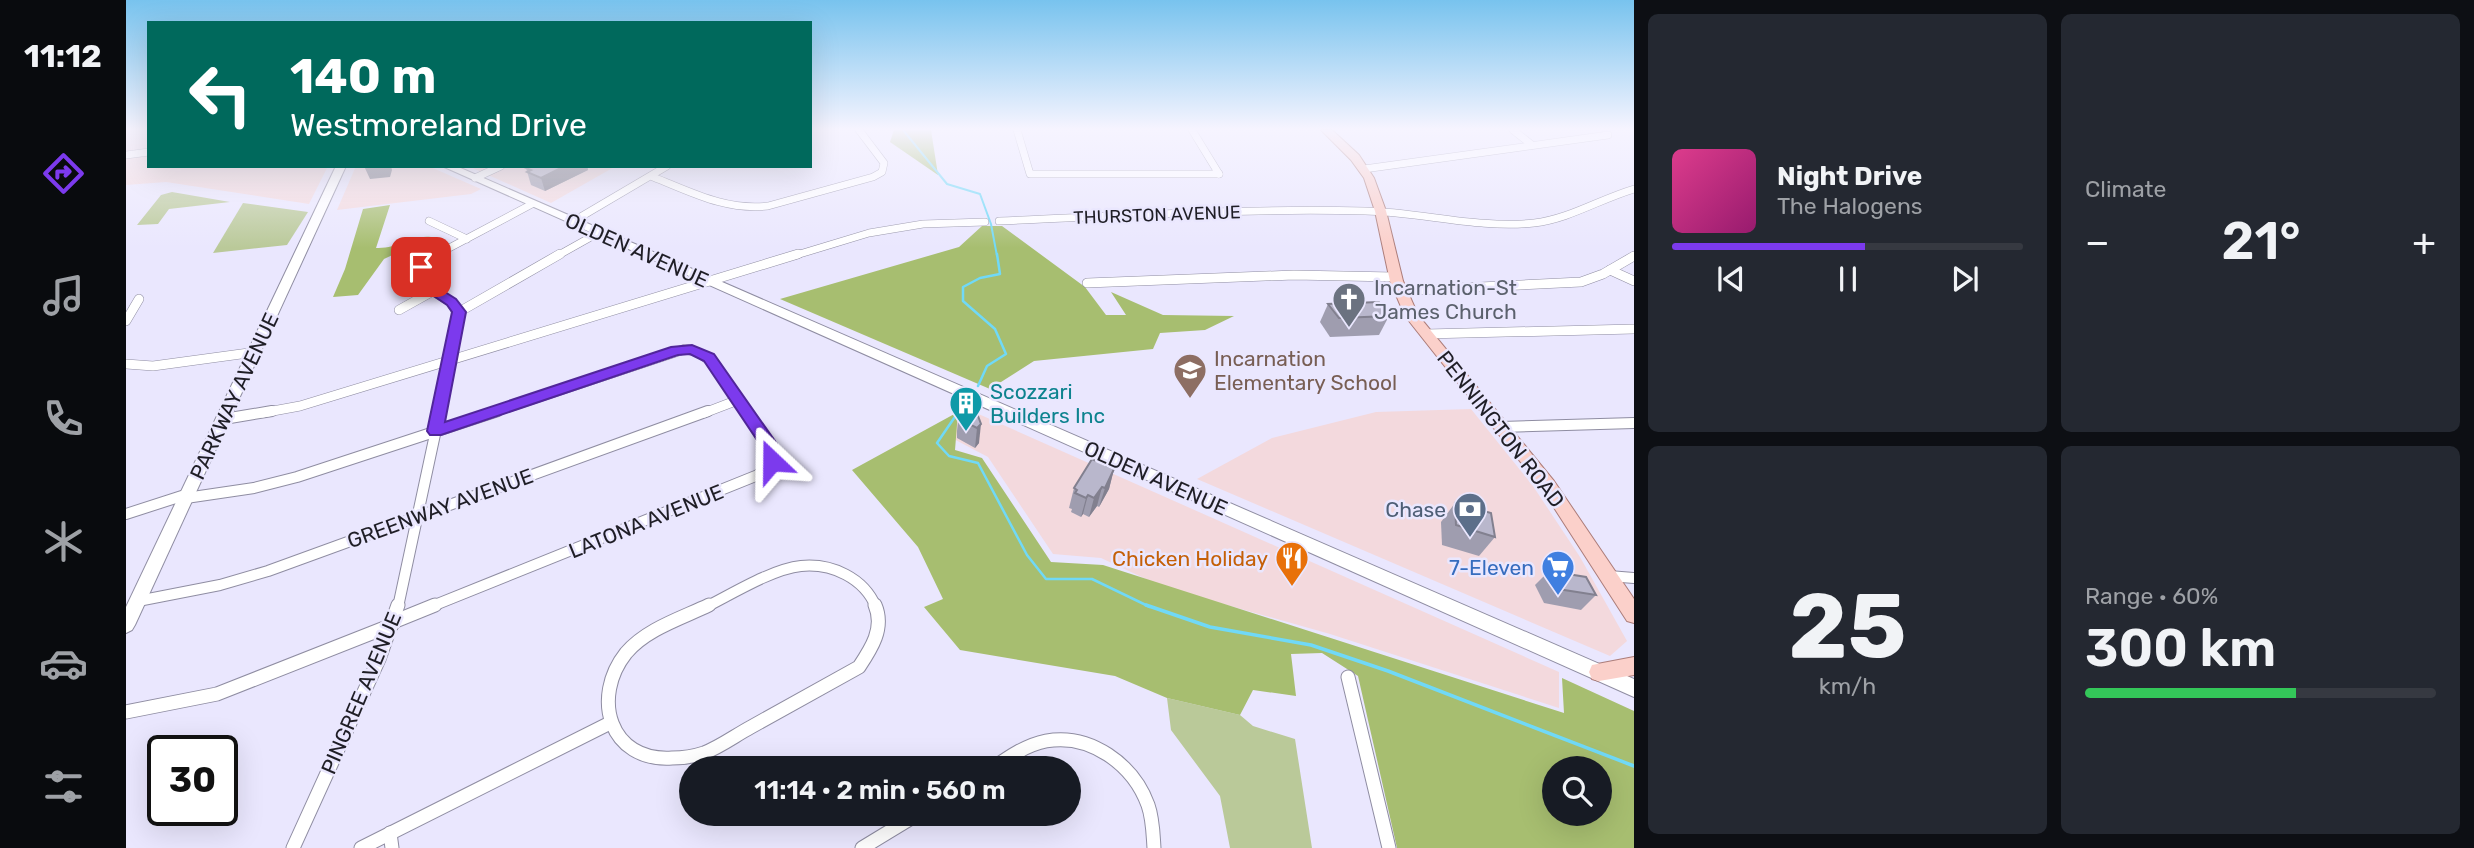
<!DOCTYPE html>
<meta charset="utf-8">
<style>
:root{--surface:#171b24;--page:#242831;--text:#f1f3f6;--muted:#9ea1a6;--line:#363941;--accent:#7c3aed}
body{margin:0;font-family:Rubik,sans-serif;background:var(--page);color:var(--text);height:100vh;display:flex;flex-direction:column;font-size:26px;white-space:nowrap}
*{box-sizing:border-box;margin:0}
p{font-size:23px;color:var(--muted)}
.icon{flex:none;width:38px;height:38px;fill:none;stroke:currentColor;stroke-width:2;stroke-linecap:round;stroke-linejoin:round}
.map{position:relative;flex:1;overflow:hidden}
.sheet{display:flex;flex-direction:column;gap:14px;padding:14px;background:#0d0f14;width:840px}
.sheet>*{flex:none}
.banner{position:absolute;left:21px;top:21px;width:665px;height:147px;border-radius:0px;box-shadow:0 7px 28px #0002;background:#00695c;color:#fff;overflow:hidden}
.fabs{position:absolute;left:1416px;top:756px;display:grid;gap:14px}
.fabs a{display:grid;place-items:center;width:70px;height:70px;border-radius:50%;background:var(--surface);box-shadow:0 7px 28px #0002;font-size:35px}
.speed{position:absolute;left:21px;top:735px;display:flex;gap:14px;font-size:35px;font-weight:700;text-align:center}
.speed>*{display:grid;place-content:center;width:91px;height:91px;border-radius:50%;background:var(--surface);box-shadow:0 7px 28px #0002;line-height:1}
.speed .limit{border:4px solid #111;border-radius:10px;background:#fff;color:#111}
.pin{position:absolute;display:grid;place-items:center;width:60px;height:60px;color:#fff;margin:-30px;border-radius:14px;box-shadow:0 4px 10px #0006}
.me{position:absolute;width:77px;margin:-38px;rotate:337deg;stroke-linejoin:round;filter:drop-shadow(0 0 5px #0008)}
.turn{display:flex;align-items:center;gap:24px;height:147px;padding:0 28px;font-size:32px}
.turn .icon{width:91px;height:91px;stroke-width:2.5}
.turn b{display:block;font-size:49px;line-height:60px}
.big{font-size:52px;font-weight:600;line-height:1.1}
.sheet .tile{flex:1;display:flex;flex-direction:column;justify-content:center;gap:10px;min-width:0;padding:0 24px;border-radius:10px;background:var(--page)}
.sheet .dial{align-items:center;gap:0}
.dial b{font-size:91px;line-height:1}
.song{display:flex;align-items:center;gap:21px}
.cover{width:84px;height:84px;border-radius:10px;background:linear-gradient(135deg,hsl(330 70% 55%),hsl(320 70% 35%))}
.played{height:7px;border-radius:4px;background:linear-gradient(90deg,var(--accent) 55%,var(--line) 55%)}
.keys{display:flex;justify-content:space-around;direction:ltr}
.heat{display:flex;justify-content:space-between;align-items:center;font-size:38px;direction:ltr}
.charge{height:10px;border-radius:5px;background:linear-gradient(90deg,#34c759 60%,var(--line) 0)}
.sheet .tiles{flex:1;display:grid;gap:14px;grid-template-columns:repeat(2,1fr)}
.trip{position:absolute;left:553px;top:756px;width:402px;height:70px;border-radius:35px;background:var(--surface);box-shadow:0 7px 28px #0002;font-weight:600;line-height:70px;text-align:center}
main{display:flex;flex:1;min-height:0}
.tab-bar{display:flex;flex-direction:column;width:126px;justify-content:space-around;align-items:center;background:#090b0e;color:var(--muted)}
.tab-bar .icon{width:49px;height:49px}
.tab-bar .active{color:var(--accent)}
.tab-bar b{font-size:32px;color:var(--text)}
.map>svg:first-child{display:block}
.commercial{fill:#f3d9dd}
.industrial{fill:#f1d9e4}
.green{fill:#bac999}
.forest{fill:#a7be70;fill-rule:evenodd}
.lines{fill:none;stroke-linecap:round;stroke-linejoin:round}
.stream-far2{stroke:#70d9f7;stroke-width:2}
.stream-far1{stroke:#70d9f7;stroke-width:2.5}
.stream{stroke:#70d9f7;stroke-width:3.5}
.minor-far3-casing{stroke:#8f8da2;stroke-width:8}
.minor-far2-casing{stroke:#8f8da2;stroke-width:10}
.minor-far1-casing{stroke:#8f8da2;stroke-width:12}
.minor-casing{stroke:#8f8da2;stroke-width:15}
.secondary-casing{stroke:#8f8da2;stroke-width:2}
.primary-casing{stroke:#ac7d7a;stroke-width:2}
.minor-far3{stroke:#fff;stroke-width:7}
.minor-far2{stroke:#fff;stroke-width:9}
.minor-far1{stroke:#fff;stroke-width:10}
.minor{stroke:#fff;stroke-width:13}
.secondary{fill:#fff;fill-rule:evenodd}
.primary{fill:#fbd0ca;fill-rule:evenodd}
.wall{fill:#9f9daf}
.shaded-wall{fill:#82808f}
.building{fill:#b9b7cc;stroke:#82808f;stroke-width:2}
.route{fill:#7c3aed;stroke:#51269a;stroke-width:2}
.labels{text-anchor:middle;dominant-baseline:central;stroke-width:5;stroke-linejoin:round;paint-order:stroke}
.far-street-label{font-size:18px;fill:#1f1e26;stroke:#eae7fe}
.street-label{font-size:21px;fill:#1f1e26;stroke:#eae7fe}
.worship-label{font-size:21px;fill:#5b616d;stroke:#eae7fe;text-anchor:start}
.education-label{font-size:21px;fill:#785e54;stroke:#eae7fe;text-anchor:start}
.culture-label{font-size:21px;fill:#0d838f;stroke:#eae7fe;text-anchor:start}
.service-label{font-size:21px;fill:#4e5e75;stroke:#eae7fe;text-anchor:end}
.food-label{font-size:21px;fill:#c56008;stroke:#eae7fe;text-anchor:end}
.shop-label{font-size:21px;fill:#366cbe;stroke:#eae7fe;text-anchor:end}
</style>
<main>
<nav class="tab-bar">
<b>11:12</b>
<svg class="icon active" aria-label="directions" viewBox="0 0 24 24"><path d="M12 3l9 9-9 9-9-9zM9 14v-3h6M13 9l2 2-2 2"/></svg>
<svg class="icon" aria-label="music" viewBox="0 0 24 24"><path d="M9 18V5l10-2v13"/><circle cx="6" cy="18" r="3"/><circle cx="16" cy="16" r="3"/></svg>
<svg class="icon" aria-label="phone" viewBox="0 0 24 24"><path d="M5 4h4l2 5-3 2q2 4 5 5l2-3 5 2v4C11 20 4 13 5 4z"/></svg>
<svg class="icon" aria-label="climate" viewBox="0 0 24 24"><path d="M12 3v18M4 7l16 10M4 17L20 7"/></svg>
<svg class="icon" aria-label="car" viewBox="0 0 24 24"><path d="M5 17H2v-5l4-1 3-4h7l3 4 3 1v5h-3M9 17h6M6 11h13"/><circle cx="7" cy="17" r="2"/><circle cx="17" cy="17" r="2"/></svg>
<svg class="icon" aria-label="filters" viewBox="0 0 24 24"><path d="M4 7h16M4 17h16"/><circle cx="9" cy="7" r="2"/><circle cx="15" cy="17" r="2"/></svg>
</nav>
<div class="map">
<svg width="1508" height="848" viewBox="0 0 1508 848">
<rect width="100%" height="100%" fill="#eae7fe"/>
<g class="commercial">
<path d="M23,153V166H202L183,204L40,182L0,185V156Z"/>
<path d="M230,166H302L355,189L345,194L211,210Z"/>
<path d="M342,166H490L425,203Z"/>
<path d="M839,408L1433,672V708L1204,634L1037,587L975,558L927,554L862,457L822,436Z"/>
<path d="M1345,409L1407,486L1454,557L1501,641L1484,656L1071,479L1146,438L1250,412Z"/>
</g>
<path class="industrial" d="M0,130H23V153L0,156Z"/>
<g class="green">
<path d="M46,192L104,202L43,209L32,224L11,225L35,195Z"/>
<path d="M117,203L182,212L161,245L87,253Z"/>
<path d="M1041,698L1114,715L1127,726L1169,739L1186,848H1104L1094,796L1045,730Z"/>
</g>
<g class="forest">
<path d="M768,130H805L812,175L764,142Z"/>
<path d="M264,205L250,248C273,249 284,235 305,237L258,259L232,295L207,297L219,269L237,209Z"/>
<path d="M856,226H876L959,287L980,315H1000L985,292L1037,315L1108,316L1079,330L1034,333L1027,349L908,361L864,389L654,299L833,247Z"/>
<path d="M832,412L829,450L856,458L925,562L977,565L1438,713L1436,678L1508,711V848H1271L1232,676L1196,653L1165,654L1170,696L1127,690L1114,715L1041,698L989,676L834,650L798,607L817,599L792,547L726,470ZM1428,768H1474V814H1428Z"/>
</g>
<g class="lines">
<path class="stream-far2" d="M777,130L821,184L854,194L865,224L871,256"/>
<g class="stream-far1">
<path d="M852,386L861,366L880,354L869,329L837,301V287L854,278L874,274L871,254"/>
<path d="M835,408L811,443L823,456L852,463L901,555L920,579H966L1024,607"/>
</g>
<path class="stream" d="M1020,605L1084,627L1185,645L1262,671L1508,766"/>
<defs>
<g id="minor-far3">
<path d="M891,130L904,174H1093"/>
<path d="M1066,130L1093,174"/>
<path d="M1387,130L1406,145"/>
<path d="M0,155L23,152"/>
<path d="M1238,169L1482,135"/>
<path d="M527,177C565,192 600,211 642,206L747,177L756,172L758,163L733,130"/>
<path d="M349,178L375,166"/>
<path d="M303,221L341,239"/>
<path d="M873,221C995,216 1117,208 1239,211C1295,212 1352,229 1408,223C1443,219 1474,199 1508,189"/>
<path d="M446,222L541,166"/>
<path d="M308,256L406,204"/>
<path d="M431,256L472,233"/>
<path d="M667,256L743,233L797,224L859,222"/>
</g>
<g id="minor-far2">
<path d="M312,254L293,272L297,285L325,302L333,317L313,413"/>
<path d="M1484,270L1508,281"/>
<path d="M961,283L1168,275L1268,277"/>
<path d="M1272,291L1455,282L1477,274L1508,256"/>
<path d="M273,310L307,291"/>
<path d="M333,312L434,254"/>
<path d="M0,321L13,299"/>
<path d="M1300,334L1508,329"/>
<path d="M0,364L27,366L130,352"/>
<path d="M136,413L174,406L672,254"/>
<path d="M366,413L559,349C590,353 604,388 620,413"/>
<path d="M578,413L612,400"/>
</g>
<g id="minor-far1">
<path d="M98,419L146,411"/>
<path d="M1375,427L1508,423"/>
<path d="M60,498L128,488L171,477L372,411"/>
<path d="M0,514L62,494"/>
<path d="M1483,576L1508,578"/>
<path d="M12,601L94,585L142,571L582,411"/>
<path d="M272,607L314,411"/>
<path d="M304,607L632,475L644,462L645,449L619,411"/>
<path d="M580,607C606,594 646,569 675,566C706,563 738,578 750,607"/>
</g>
<g id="minor">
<path d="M583,605C556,618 520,629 500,653C465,697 483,762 546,758C556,758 569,756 578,753C594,747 610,735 625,727C661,707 697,687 733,667C745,649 759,628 749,605"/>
<path d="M267,622L309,605"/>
<path d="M1222,677L1263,848"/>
<path d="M0,712L91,694L266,625"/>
<path d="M867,768C883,757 900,745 920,741C964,733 1007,764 1022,805C1027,819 1027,834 1028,848"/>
<path d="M264,833L266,848"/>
<path d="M167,848L253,659L272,605"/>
<path d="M235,848L484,723"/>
<path d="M736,848L792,814"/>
</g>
<g id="secondary">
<path d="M210,166H220L9,625L6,630L0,633V607Z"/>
<path d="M316,166H330L1508,679V697Z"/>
</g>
<g id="primary">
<path d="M1195,130H1206L1233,155L1248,178L1260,211L1277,281L1292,315L1428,481L1508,599V623L1501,621L1416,489L1279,316L1264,281L1249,211L1238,178L1225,160Z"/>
<path d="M1508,657V675L1473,681L1466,679L1463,672L1466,665Z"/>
</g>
</defs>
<use href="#minor-far3" class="minor-far3-casing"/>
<use href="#minor-far2" class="minor-far2-casing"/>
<use href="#minor-far1" class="minor-far1-casing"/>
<use href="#minor" class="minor-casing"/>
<use href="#secondary" class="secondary-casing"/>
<use href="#primary" class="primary-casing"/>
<use href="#minor-far3" class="minor-far3"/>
<use href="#minor-far2" class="minor-far2"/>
<use href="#minor-far1" class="minor-far1"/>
<use href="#minor" class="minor"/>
<use href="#secondary" class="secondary"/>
<use href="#primary" class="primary"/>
</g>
<g class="wall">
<path d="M404,166H461L462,170L419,191L405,185L400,168Z"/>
<path d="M1202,304L1263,316L1253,335L1204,337L1194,322Z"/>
<path d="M853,404L852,413L853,443L849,448L831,438V431L833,411Z"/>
<path d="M988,469L983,489L973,507L971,506L963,517L957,514L955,517L945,512L946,509L943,508L948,488Z"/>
<path d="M1329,503L1369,537L1353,556L1316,545L1315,522Z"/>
<path d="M1423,571L1470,595L1455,610L1418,603L1409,585Z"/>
</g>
<g class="shaded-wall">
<path d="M238,166H265L266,170L264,177L244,179Z"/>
<path d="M439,166H461L462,170L419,191L415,178Z"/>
<path d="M855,424L853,443L849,448L851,428Z"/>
<path d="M988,469L983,489L973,507L979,488Z"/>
<path d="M976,487L971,506L963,517L968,498Z"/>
<path d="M962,495L957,514L955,517L960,498Z"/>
</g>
<g class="building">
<path d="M404,166H439L415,178L401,172L405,170L400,168Z"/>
<path d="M1253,302L1263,316L1213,318L1202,304Z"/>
<path d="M842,400L853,404L849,408L855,424L851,428L833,419V411Z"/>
<path d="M966,459L988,469L979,488L976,487L968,498L962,495L960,498L949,493L951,490L948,488Z"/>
<path d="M1329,503L1365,513L1369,537L1330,525Z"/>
<path d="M1423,571L1460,577L1470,595L1432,589Z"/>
</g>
<linearGradient id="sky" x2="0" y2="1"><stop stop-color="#78c3ee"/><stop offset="0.52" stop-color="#f6f4ff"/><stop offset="1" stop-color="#f6f4ff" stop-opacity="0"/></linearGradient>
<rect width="1508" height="248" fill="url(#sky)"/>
<path class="route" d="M295,264L302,267L300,280L330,299L340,312L319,422L545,347L566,345L588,354L651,444L654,461L646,467L640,465L637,449L578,361L564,354L552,355L315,435H304L301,431L326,312L321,305L287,282L289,267Z"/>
<defs>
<symbol id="church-pin" viewBox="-11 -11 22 30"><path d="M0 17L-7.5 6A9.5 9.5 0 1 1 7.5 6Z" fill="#6b7280" stroke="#eae7fe"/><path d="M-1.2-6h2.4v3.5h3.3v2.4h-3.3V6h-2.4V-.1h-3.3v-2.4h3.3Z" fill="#fff"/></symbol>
<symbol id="school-pin" viewBox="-11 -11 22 30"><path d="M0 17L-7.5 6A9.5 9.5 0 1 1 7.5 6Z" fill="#8d6e63" stroke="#eae7fe"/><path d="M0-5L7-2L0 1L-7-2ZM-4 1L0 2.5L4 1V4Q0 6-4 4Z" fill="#fff"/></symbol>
<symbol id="building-pin" viewBox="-11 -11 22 30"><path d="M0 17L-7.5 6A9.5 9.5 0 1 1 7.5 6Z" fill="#0f9aa8" stroke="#eae7fe"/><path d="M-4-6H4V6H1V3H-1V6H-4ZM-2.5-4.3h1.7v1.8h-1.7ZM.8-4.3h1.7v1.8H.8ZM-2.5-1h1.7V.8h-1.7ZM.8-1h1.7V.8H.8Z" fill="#fff"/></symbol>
<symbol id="bank-pin" viewBox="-11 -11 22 30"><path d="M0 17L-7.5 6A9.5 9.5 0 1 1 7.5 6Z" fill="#5c6f8a" stroke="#eae7fe"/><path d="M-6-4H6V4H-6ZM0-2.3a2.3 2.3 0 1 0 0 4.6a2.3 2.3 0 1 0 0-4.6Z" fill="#fff"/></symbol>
<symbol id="restaurant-pin" viewBox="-11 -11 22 30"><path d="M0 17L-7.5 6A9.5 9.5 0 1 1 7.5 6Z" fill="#e8710a" stroke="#eae7fe"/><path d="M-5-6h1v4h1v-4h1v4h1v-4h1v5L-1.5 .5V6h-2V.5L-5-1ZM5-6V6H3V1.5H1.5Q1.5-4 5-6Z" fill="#fff"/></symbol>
<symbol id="supermarket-pin" viewBox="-11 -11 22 30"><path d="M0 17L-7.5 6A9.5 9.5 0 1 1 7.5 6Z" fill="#3f7fe0" stroke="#eae7fe"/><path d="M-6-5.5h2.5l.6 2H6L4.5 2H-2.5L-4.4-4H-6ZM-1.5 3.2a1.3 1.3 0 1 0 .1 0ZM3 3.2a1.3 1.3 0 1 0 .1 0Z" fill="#fff"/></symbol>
</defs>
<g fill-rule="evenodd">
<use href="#church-pin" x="1204" y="280" width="38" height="52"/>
<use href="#school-pin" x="1045" y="351" width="38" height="52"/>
<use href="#building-pin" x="821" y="384" width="38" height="52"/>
<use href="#bank-pin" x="1325" y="490" width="38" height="52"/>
<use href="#restaurant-pin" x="1147" y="539" width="38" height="52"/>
<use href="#supermarket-pin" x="1413" y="548" width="38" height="52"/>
</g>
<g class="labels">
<g class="far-street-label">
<text transform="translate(1031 215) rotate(-2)">THURSTON AVENUE</text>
</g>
<g class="street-label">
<text transform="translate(511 250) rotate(24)">OLDEN AVENUE</text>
<text transform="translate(108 396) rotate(-65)">PARKWAY AVENUE</text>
<text transform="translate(1375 429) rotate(52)">PENNINGTON ROAD</text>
<text transform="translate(1030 478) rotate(24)">OLDEN AVENUE</text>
<text transform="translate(314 508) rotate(-20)">GREENWAY AVENUE</text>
<text transform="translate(520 521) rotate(-22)">LATONA AVENUE</text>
<text transform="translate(235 693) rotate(-67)">PINGREE AVENUE</text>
</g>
<g class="worship-label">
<text x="1248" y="287">Incarnation-St<tspan x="1248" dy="24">James Church</tspan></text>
</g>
<g class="education-label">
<text x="1088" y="358">Incarnation<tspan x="1088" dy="24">Elementary School</tspan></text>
</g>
<g class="culture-label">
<text x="864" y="391">Scozzari<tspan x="864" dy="24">Builders Inc</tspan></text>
</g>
<g class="service-label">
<text x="1320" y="509">Chase</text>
</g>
<g class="food-label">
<text x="1142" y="558">Chicken Holiday</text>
</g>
<g class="shop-label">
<text x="1408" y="567">7-Eleven</text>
</g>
</g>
</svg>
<div class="fabs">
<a><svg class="icon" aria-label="search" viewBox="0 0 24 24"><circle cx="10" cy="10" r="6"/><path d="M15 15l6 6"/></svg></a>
</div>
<div class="speed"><div class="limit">30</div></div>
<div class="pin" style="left:295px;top:267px;background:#d93025"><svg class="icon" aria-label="arrive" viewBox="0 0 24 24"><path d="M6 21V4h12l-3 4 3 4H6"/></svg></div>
<svg class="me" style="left:646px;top:461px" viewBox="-20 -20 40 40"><path d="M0-17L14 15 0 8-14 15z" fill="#7c3aed" stroke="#fff" stroke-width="4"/></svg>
<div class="trip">11:14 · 2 min · 560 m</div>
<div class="banner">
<div class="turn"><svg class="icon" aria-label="left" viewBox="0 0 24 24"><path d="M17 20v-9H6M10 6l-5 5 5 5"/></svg><div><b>140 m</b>Westmoreland Drive</div></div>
</div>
</div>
<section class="sheet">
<div class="tiles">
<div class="tile">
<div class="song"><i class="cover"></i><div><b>Night Drive</b><p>The Halogens</p></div></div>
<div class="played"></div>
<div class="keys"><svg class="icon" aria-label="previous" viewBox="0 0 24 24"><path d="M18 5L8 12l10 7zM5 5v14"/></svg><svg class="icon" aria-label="pause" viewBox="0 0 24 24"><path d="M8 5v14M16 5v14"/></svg><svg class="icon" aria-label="next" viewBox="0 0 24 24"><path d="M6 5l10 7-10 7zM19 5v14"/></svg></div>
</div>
<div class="tile"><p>Climate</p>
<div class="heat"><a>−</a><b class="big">21°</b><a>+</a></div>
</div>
<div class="tile dial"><b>25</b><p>km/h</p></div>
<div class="tile"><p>Range · 60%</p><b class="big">300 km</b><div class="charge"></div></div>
</div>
</section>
</main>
